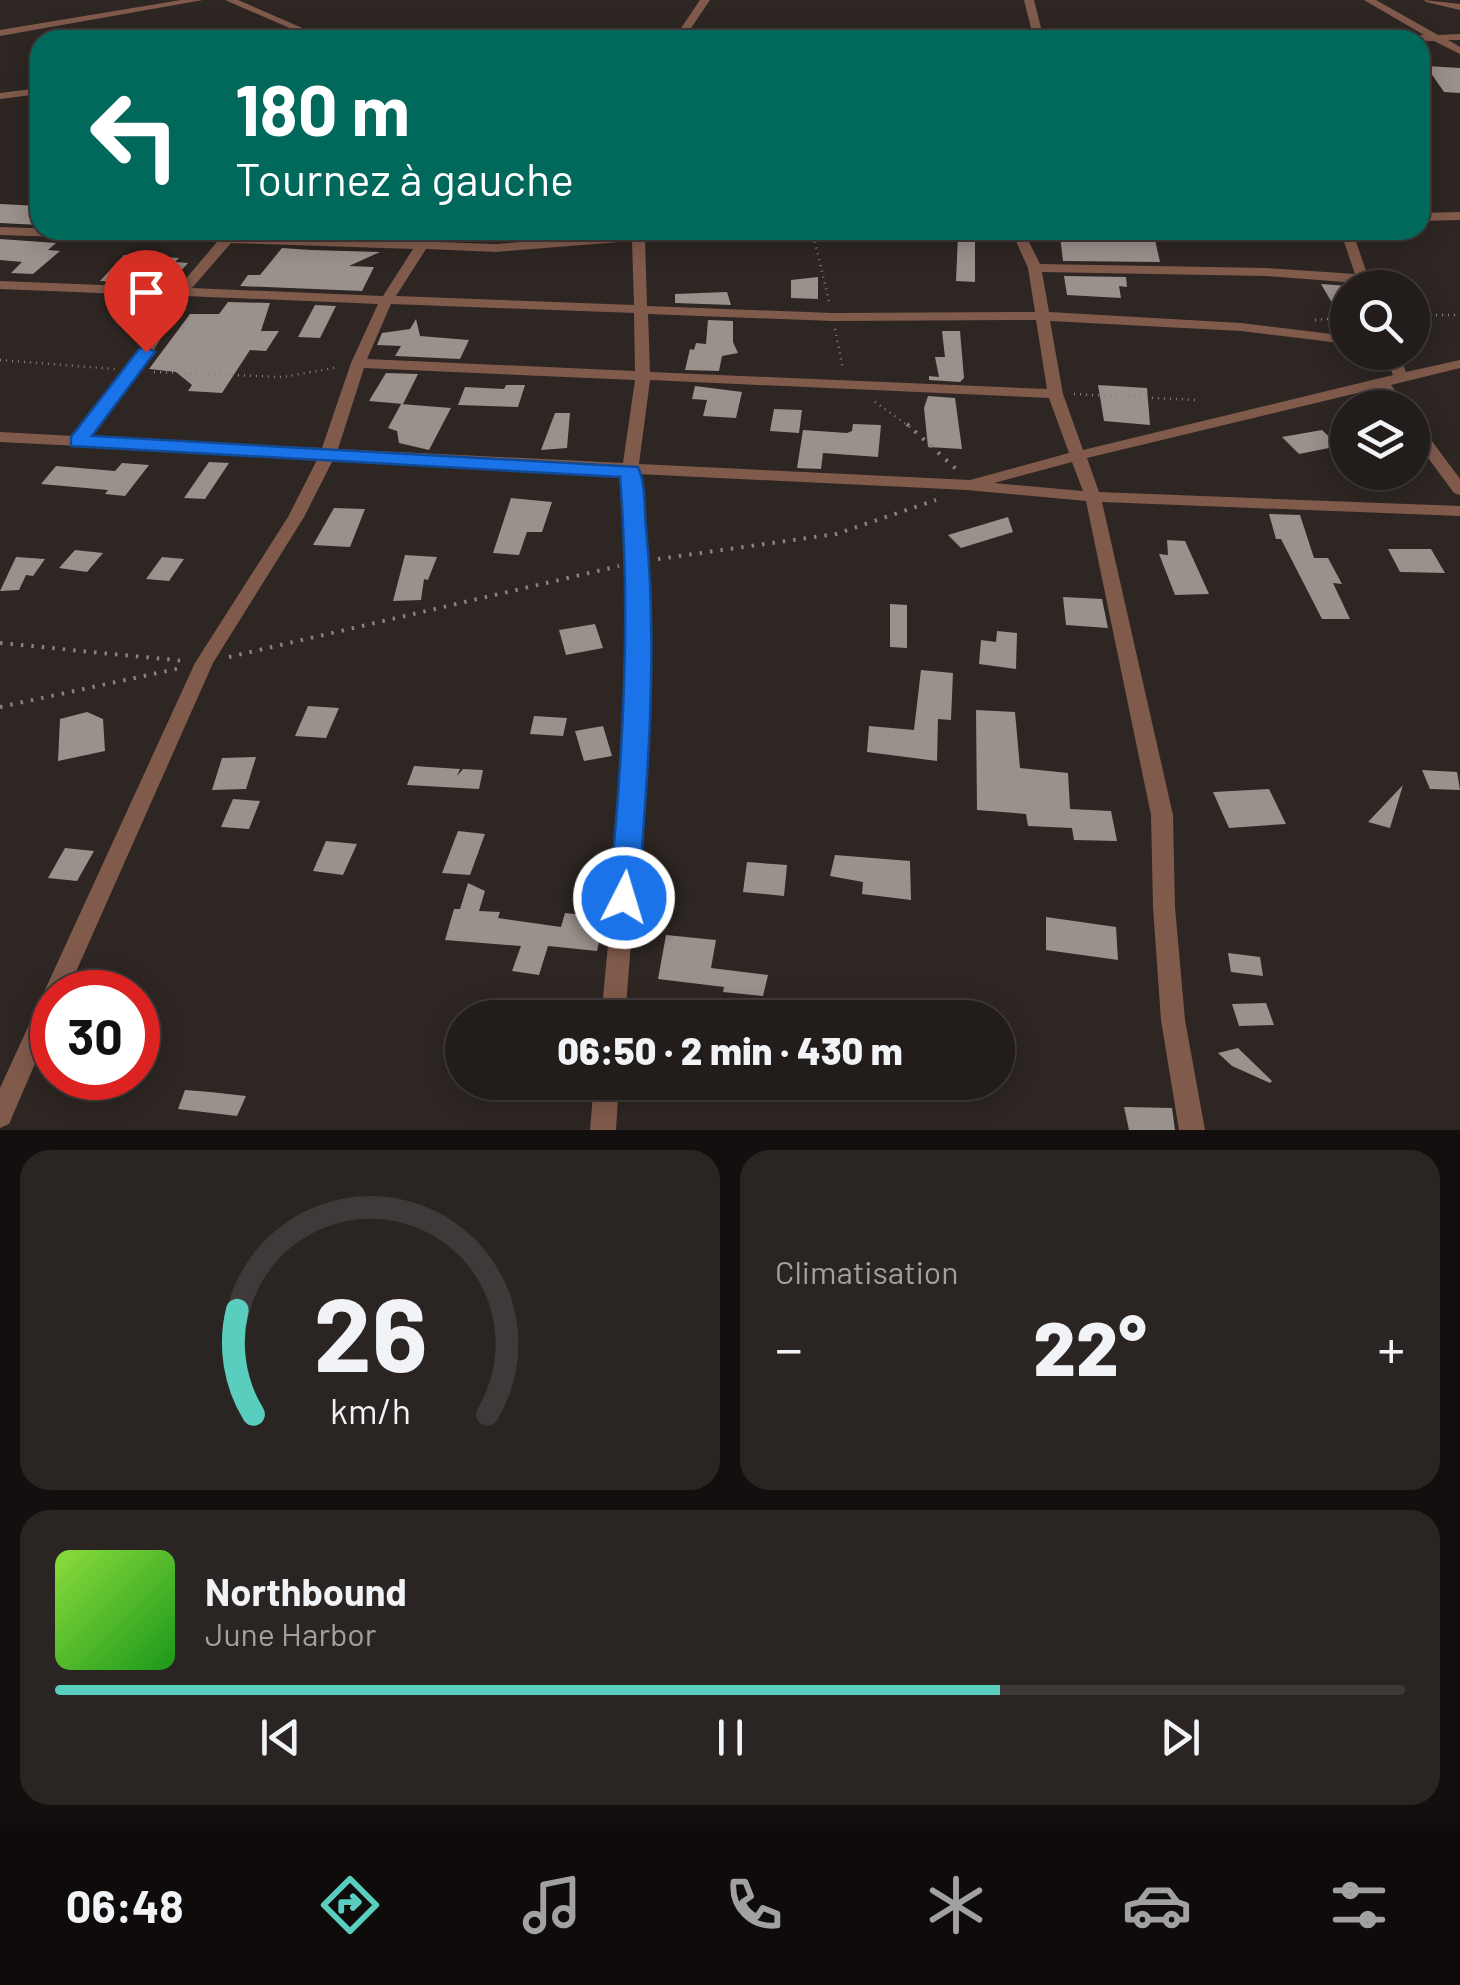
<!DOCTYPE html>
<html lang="fr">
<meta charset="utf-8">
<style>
:root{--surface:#221c1a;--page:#2a2523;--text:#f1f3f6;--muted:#a2a1a2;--line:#3f3a39;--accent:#59cebf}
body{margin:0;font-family:Barlow,sans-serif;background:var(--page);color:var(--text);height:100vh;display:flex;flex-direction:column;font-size:38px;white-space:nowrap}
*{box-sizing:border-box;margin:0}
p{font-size:32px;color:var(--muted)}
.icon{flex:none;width:55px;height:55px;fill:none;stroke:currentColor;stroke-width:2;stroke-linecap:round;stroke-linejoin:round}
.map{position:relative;height:1130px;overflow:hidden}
.panel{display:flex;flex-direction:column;gap:20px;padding:20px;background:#130f0e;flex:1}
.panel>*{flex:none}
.banner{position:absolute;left:30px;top:30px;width:1400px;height:210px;border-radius:30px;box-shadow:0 5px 25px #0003,0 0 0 2px var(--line);background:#00695c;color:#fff;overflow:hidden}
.tools{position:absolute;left:1330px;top:270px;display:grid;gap:20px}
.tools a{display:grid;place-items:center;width:100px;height:100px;border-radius:50%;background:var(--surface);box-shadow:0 5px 25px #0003,0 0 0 2px var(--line);font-size:50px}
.speed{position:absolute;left:30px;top:970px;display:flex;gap:20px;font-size:50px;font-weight:700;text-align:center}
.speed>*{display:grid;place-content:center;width:130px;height:130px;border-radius:50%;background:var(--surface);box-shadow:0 5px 25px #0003,0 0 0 2px var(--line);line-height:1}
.speed .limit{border:15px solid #d22;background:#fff;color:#111}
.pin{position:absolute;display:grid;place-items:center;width:85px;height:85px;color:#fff;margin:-102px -42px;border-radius:50% 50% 50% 0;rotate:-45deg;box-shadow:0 0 10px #0007}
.pin .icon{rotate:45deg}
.me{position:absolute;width:110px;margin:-55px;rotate:5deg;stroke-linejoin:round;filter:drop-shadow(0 0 8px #0008)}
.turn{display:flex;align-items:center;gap:35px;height:210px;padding:0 40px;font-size:45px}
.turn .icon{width:130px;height:130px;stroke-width:2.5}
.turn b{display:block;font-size:70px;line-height:85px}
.big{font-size:75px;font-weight:800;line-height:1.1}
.panel .tile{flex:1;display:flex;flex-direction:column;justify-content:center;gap:15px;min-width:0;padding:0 35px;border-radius:30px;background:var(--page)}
.panel .dial{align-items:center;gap:0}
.dial svg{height:260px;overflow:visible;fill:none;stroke:var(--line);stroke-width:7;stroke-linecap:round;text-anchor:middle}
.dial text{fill:var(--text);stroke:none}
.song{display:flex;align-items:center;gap:30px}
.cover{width:120px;height:120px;border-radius:15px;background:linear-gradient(135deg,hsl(90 70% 55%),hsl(120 70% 35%))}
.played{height:10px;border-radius:5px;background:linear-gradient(90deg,var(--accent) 70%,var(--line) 70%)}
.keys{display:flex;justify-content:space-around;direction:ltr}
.heat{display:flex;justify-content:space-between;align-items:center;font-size:55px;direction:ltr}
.panel .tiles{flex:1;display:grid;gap:20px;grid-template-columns:1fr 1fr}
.tile:last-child{grid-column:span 2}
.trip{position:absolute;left:445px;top:1000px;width:570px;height:100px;border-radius:50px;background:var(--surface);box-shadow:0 5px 25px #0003,0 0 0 2px var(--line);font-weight:800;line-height:100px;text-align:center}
.tab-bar{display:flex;height:160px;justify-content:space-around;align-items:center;background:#0e0b0a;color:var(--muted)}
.tab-bar .icon{width:70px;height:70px}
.tab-bar .on{color:var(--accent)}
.tab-bar b{font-size:45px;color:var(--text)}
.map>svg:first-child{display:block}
.building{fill:#9a908c}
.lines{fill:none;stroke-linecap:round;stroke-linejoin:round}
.path-far1{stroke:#898380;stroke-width:2.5;stroke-dasharray:1 5;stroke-linecap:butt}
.path{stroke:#898380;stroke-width:4;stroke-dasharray:2.5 8;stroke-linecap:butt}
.street{fill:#805b4c;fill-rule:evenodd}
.route{fill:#1a73e8;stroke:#114b97;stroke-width:2.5}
</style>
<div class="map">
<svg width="1460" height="1130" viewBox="0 0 1460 1130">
<rect width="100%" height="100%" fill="#2d2622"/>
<g class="building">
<path d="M1426,66L1460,68V93L1444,92Z"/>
<path d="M0,204L40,206V225L0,223Z"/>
<path d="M1125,230L1153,231L1160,262L1063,261L1060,236L1127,238Z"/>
<path d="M958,235L975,236V282L956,281Z"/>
<path d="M0,239L56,243L48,250L60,251L33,274L11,273L22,262L0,260Z"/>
<path d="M282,248L311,250L380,252L349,266L374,267L362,291L240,286L248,275H260Z"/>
<path d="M124,255L179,258L175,262L188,263L169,284L100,281Z"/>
<path d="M1064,276L1126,277L1127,287L1119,286L1121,298L1067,295Z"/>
<path d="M818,277V299L791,298V280Z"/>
<path d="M1321,284L1348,286V330Z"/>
<path d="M727,292L731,305L675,303V294Z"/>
<path d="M228,302L270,303L261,331H279L266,351L250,350L222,393L188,391L192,385L176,372L149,369L190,314H219Z"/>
<path d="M315,305L336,306L320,338L298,337Z"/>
<path d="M416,319L420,336L469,340L460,359L395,356L401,346L377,345L382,333L410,329Z"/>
<path d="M708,320L733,321V342L738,353L722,356L719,371L685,370L690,349L694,350L696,343L706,344Z"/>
<path d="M942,331H960L964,378L960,382L929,380V376L939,377L935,357H945Z"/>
<path d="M386,373L418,374L403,404L369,401Z"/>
<path d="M506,385H525L518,407L458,405L465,387L504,389Z"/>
<path d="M1098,385L1147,388L1150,425L1104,421Z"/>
<path d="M695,386L742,392L736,418L703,416L707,400L692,399Z"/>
<path d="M928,396L955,398L962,449L928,447L924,408Z"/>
<path d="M401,404L451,408L429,450L399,443L397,431L388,428Z"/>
<path d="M774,409L802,410L799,433L770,431Z"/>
<path d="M555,413H570L567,448L541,450Z"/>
<path d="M853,424L881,425L878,457L823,453L821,469L797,468L803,430L847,433L852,431Z"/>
<path d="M1322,430L1339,446L1299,454L1282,437Z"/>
<path d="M209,462L229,463L205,499L184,498Z"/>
<path d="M122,463L149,465L125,496L105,494L108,490L41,484L56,466L115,471Z"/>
<path d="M511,498L552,502L542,532H527L519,555L493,553Z"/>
<path d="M334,508L365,509L350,547L313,545Z"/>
<path d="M1269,514L1300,515L1314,558H1328L1342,584L1333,583L1350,619H1322L1281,539H1276Z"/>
<path d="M1008,517L1013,532L961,548L948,535Z"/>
<path d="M1167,540L1185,541L1209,594L1175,595L1159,554L1168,555Z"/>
<path d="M1388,549H1431L1445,573L1400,572Z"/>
<path d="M75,550L103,553L87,572L59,568Z"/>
<path d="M405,555L437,557L428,580L424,579L421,600L393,601Z"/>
<path d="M16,557L45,559L33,576L26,575L19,590L0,591Z"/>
<path d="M162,557L184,559L169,581L146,579Z"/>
<path d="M1063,597L1102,599L1108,628L1066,625Z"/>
<path d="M890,604L907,605V648L890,647Z"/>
<path d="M595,624L603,648L566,655L559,630Z"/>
<path d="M997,631L1017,633L1016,669L979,664L981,640L996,642Z"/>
<path d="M921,670L953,673L951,720L938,719L937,761L867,752L869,726L914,730Z"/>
<path d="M308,706L339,708L326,738L295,736Z"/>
<path d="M976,710L1015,712L1020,768L1068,773L1070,809L1111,811L1117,841L1074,840L1072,828L1028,826L1026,814L977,810Z"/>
<path d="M87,712L103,719L105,751L58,761L60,719Z"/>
<path d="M534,716L567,718L563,736L530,734Z"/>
<path d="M603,726L612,756L584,761L575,731Z"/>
<path d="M256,757L246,789L212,790L222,758Z"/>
<path d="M414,766L460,769L457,776L463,769L483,770L479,789L407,785Z"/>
<path d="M1422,770L1457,772L1460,790L1430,789Z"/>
<path d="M1403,785L1390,828L1368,822Z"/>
<path d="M1269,789L1286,824L1229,828L1213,792Z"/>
<path d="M233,799L260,801L249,829L221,827Z"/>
<path d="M458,831L485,834L470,875L442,873Z"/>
<path d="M326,841L357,844L343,875L313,871Z"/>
<path d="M65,848L94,851L77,881L48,878Z"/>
<path d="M835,855L910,861L911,900L862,894L863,882L830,876Z"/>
<path d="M747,862L787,865L784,896L743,892Z"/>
<path d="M468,883L485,891L479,911L500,912L498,918L561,927L565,913L605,917L597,951L548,946L539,975L512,971L521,946L445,940L454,909H460Z"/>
<path d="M1046,917L1116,927L1118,960L1046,950Z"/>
<path d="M666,935L716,940L711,968L768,975L763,996L723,992L724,987L658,979Z"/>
<path d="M1228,953L1260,957L1263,976L1231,972Z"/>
<path d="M1266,1003L1274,1025L1239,1026L1232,1004Z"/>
<path d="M1238,1048L1272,1081L1270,1083L1232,1066L1218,1053Z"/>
<path d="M185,1090L210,1092L246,1096L237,1116L178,1109Z"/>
<path d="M1124,1107L1172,1108L1175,1130H1129Z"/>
</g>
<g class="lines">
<g class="path-far1">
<path d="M812,230L830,305"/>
<path d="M1412,315H1460"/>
<path d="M1315,320L1348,317"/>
<path d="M835,329L843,369"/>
<path d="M0,360L115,369"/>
<path d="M154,372L283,377L339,367"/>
<path d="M1074,394L1196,400"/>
<path d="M875,402L910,427"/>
</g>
<g class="path">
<path d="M907,424L956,469"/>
<path d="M658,559L836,534L936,500"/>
<path d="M0,643L184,661"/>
<path d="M229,657L619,566"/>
<path d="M0,707L181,668"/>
</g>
<g class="street">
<path d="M181,0H203L0,36V30Z"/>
<path d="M225,0H238L330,40H317Z"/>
<path d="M700,0H710L683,40H673Z"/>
<path d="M1024,0H1034L1044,40H1034Z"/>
<path d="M1364,0H1376L1438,35L1460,34V40H1448L1460,47V54L1434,41L1342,40L1347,37L1424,35Z"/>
<path d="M1424,0L1460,4V10L1426,2Z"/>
<path d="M40,88V94L0,99V93Z"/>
<path d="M1460,212V220L1420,221V213Z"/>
<path d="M0,227L496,244L632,233V230H644V232L727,230L721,234L645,240L647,306L833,313L1035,312L1028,268L1011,230H1023L1040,264L1266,268L1355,274L1340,230H1352L1372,288H1360L1358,283L1266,276L1042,272L1049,312L1241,323L1348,336V344L1241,331L1050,321L1063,394L1083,450L1393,375L1384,352H1398L1406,372L1460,360V368L1391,385L1408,408H1393L1378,388L1087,458L1099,492L1460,506V516L1102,502L1173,815L1175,907L1185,1020L1205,1130H1179L1161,1020L1153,907L1151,815L1086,501L967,490L638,474L647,561L644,779L625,1018H601L624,779L629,561L622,473L334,458L304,517L213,663L67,992H52V1024L9,1124L0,1128V1088L195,663L288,517L318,458L0,442V432L74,436L140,351L172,296L0,289V281L178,288L217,242L0,235ZM632,241L634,305L396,296L426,249L496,252ZM231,243L413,249L383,296L192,288ZM185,296L378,304L351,363L322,448L90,437L153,352ZM391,304L634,313L635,371L367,359ZM648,314L833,321L1036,320L1047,389L650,372ZM364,368L635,380L623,463L338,449ZM650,380L1049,398L1069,453L970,480L639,464ZM1072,462L1083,491L994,483Z"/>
<path d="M1412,419L1417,421L1460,479V495L1454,493L1412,436Z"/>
<path d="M594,1082H619L616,1130H590Z"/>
</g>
</g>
<path class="route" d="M146,347L155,352L92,436L638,467C646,484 644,509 646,528C658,650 648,776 638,898L634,907L624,910L613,907L609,898C623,758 631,618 620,477L71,446V437L139,349Z"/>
</svg>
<div class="tools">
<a><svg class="icon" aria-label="search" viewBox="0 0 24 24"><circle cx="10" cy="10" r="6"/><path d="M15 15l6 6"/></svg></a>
<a><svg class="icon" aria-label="layers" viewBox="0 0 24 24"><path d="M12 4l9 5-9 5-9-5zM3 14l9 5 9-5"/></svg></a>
</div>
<div class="speed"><div class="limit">30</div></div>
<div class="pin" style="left:146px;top:352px;background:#d93025"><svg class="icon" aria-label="arrive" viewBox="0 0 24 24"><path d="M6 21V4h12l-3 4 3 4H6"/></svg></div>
<svg class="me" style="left:624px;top:898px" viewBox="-20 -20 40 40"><circle r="17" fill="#1a73e8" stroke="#fff" stroke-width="3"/><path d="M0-11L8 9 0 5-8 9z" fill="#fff"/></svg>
<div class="trip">06:50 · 2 min · 430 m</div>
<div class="banner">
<div class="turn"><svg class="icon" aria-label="left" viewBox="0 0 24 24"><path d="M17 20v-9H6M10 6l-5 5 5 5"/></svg><div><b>180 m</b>Tournez à gauche</div></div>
</div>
</div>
<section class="panel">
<div class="tiles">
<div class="tile dial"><svg viewBox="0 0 100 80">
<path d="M14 69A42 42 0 1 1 86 69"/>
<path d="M14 69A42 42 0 0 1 9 37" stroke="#59cebf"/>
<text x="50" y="56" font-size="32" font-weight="700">26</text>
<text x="50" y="72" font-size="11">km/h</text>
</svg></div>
<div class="tile"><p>Climatisation</p>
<div class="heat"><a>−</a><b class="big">22°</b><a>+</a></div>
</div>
<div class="tile">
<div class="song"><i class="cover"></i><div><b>Northbound</b><p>June Harbor</p></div></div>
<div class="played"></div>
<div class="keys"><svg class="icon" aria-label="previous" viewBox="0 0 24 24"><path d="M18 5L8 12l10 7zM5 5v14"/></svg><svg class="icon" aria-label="pause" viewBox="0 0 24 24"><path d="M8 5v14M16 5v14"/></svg><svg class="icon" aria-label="next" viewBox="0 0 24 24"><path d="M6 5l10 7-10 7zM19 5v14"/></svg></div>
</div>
</div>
</section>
<nav class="tab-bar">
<b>06:48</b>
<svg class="icon on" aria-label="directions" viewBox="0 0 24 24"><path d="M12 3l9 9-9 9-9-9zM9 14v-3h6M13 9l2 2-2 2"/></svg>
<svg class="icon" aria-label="music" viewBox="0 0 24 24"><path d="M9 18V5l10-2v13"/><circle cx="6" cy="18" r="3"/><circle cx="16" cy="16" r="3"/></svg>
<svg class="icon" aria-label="phone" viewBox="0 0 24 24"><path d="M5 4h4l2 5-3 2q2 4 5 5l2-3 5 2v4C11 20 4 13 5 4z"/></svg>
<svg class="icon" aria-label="climate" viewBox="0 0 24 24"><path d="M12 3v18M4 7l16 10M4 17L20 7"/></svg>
<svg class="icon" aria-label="car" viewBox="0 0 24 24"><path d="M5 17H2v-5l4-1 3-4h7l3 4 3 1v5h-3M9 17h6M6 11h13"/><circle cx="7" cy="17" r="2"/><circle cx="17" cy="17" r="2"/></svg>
<svg class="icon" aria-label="filters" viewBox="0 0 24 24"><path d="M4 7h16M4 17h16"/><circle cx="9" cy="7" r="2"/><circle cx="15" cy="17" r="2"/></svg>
</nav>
